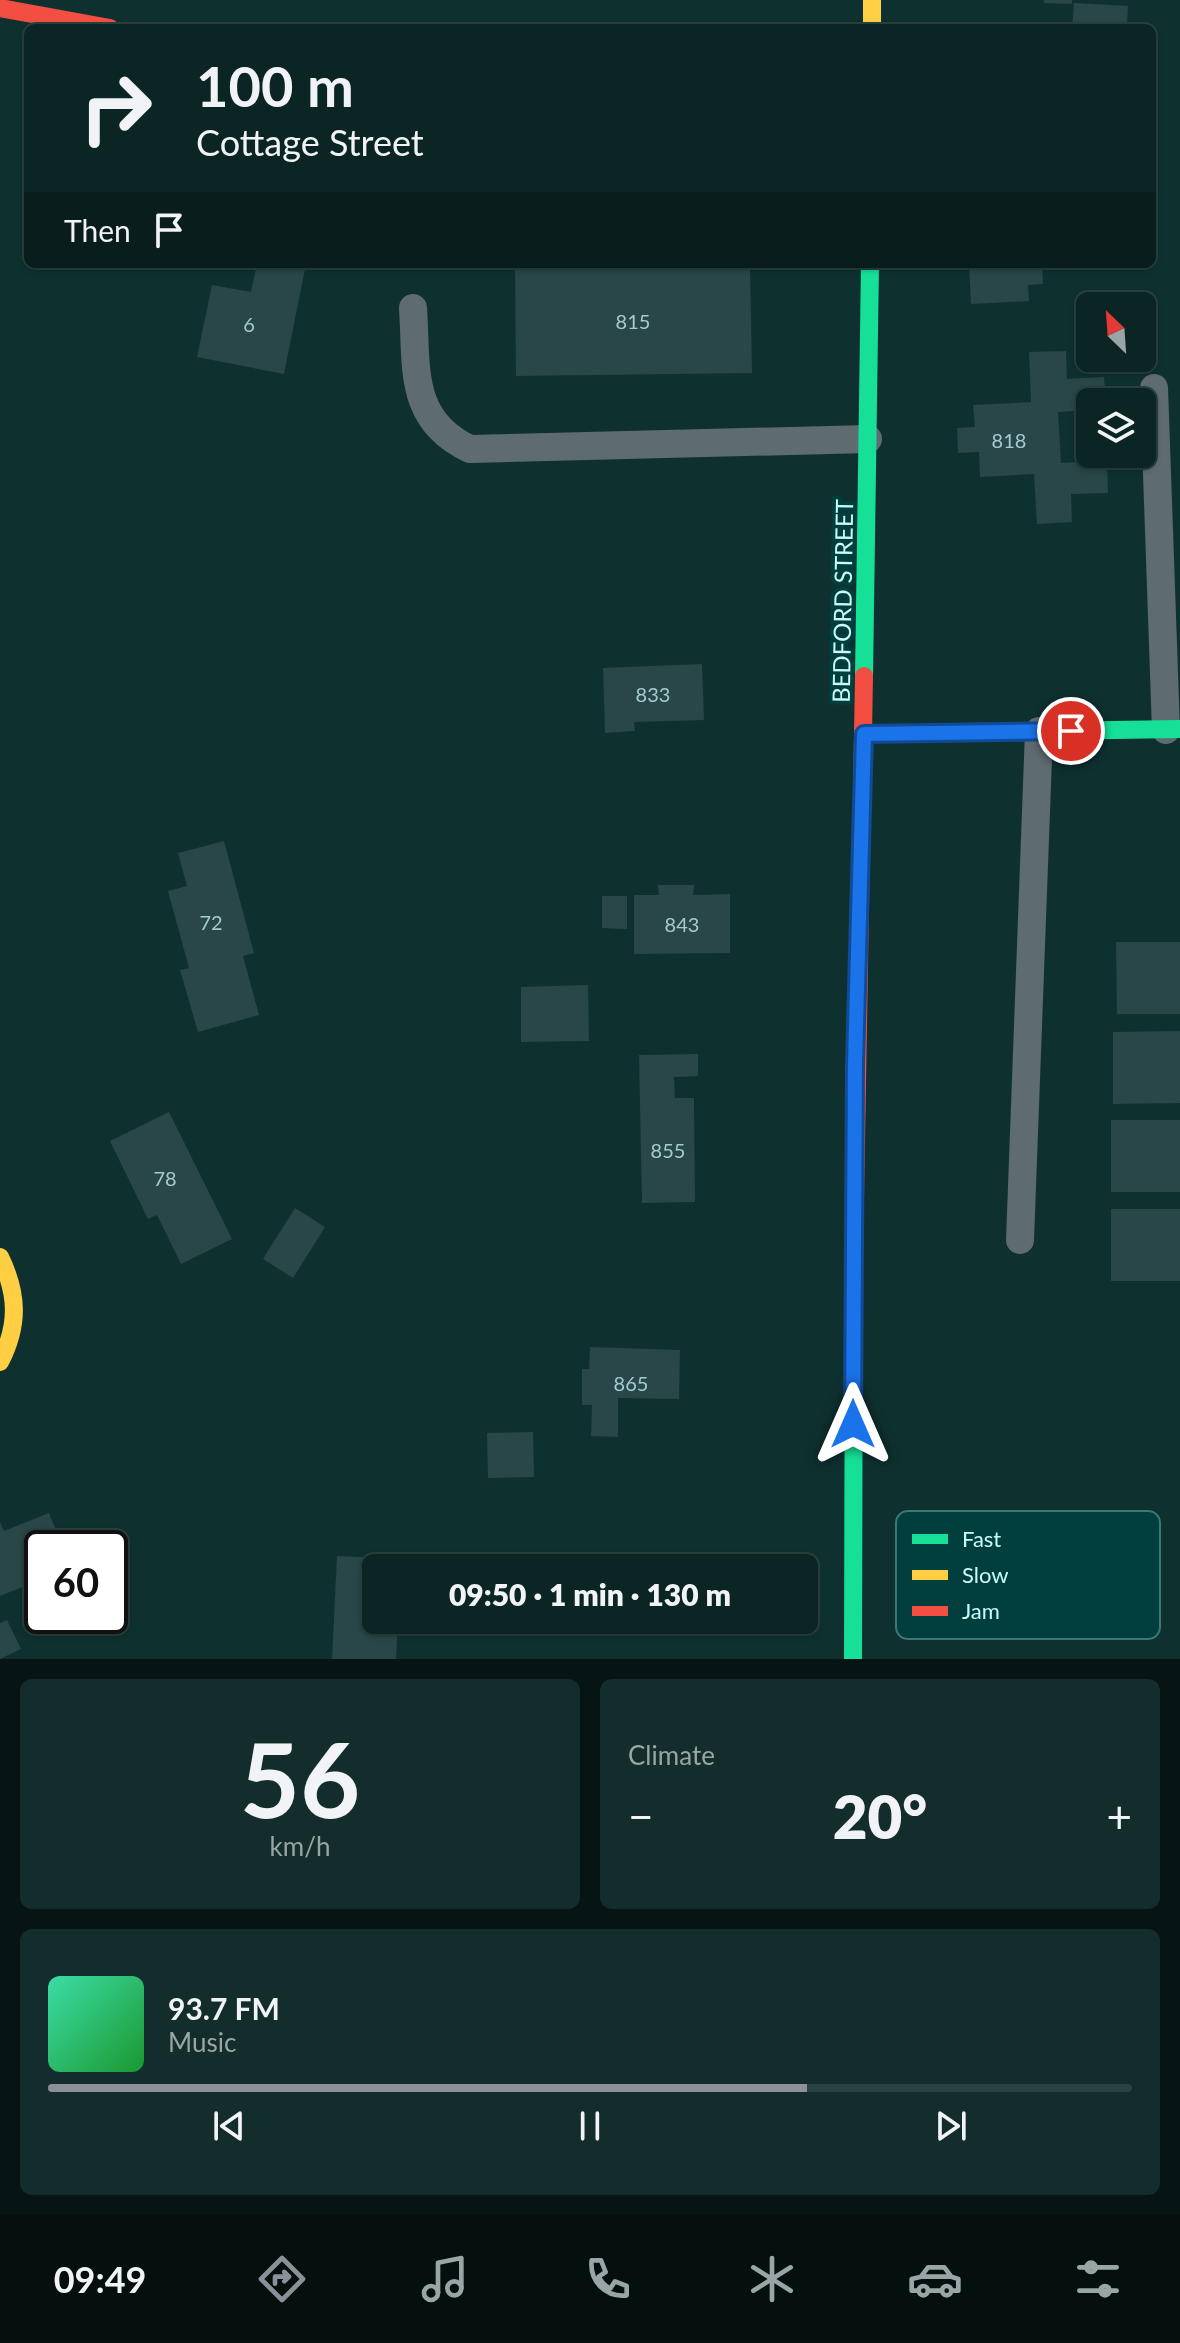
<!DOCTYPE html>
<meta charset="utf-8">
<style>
:root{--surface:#0a2524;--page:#132d2c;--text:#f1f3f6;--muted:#99a5a6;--line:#2a4241;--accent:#8c9099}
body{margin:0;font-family:Lato,sans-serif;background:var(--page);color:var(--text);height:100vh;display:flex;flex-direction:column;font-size:30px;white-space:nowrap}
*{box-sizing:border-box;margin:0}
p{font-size:26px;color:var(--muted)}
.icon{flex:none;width:44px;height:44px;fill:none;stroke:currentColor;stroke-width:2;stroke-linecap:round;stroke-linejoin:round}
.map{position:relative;height:1659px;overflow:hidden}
.sheet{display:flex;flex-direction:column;gap:20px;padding:20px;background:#061414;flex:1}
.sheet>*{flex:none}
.hud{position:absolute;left:24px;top:24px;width:1132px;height:244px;border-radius:12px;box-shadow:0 2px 6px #0004,0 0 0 2px var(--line);background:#0a2524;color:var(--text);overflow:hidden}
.needle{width:52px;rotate:335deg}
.fabs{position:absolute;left:1076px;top:292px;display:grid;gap:16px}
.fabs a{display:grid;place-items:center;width:80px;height:80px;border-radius:12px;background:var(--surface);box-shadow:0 2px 6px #0004,0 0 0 2px var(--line);font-size:40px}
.speed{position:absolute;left:24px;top:1530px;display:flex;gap:16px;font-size:40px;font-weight:700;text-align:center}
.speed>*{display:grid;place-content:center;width:104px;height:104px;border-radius:50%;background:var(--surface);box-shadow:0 2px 6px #0004,0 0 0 2px var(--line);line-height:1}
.speed .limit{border:4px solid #111;border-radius:12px;background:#fff;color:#111}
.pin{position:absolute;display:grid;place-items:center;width:68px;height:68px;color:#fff;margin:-34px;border:4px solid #fff;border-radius:50%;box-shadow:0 2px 8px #0007}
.me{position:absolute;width:88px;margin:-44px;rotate:0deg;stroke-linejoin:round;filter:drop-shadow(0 0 6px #0008)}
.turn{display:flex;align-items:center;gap:28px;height:168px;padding:0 40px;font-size:36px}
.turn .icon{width:104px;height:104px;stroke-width:2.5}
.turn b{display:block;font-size:56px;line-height:68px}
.then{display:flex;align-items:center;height:76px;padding:0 40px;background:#0003;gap:16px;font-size:30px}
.big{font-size:60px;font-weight:800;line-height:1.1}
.sheet .tile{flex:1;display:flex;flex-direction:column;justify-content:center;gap:12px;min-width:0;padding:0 28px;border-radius:12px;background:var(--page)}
.sheet .dial{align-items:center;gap:0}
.dial b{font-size:104px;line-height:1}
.song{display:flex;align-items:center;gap:24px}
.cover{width:96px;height:96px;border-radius:12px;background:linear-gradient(135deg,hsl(160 70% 55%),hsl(130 70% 35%))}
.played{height:8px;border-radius:4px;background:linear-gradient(90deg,var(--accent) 70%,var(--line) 70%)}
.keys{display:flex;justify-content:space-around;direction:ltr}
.heat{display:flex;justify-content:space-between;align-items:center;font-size:44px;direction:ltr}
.sheet .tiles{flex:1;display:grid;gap:20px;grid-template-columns:1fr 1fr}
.tile:last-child{grid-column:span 2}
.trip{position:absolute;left:362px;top:1554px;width:456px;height:80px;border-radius:12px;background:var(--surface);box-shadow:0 2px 6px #0004,0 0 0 2px var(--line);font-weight:800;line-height:80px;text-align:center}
.tab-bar{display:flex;height:128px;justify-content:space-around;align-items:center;background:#040f0e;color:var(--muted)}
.tab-bar .icon{width:56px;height:56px}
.tab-bar .on{color:var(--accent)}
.tab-bar b{font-size:36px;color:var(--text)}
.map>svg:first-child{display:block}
.building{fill:#294648}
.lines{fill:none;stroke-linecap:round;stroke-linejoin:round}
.lane{stroke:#5e6c71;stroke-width:28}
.fast{stroke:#16e098;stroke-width:18}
.slow{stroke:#ffcf43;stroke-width:18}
.jam{stroke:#f24e42;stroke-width:18}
.route-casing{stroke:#114b97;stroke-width:20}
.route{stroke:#1a73e8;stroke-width:14}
.labels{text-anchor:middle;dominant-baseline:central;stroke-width:8;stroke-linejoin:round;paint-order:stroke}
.number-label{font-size:20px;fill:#a2cdcc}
.street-label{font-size:24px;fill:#cbfaf8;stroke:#003f3e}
.key{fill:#003f3e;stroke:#3d7776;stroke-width:2}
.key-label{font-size:22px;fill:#cbfaf8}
</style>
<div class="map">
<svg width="1180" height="1659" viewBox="0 0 1180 1659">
<rect width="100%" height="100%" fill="#0e3130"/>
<g class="building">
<path d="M1044,0H1072V4L1044,3Z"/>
<path d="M1074,3L1128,6L1127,28H1072Z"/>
<path d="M257,264H306L284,374L197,357L212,285L251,292Z"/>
<path d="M969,264H1042L1043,284L1028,285L1029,301L971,304Z"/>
<path d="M750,267L752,373L516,376L515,270Z"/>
<path d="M1066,351L1067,379L1104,377L1106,402H1090V410L1058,412L1061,463L1107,460L1108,493L1071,494L1072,522L1037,524L1034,474L980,477L979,452L958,453L957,428L975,427L973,405L1031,402L1029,352Z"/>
<path d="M702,664L704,720L634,722L635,731L605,733L603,668Z"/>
<path d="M224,841L254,953L243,956L259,1015L198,1032L180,970L189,968L168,891L187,886L178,853Z"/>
<path d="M658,885H694L693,895L730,894V953L634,954V895H659Z"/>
<path d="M602,896H627V929L602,928Z"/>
<path d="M1116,942H1180V1014H1117Z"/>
<path d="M588,985L589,1041L521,1042V987Z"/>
<path d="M1180,1031V1103L1113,1104V1032Z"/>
<path d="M698,1054V1076L674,1077L675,1098H694L695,1202L642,1203L639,1055Z"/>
<path d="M169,1112L232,1239L181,1264L157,1215L148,1219L110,1141Z"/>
<rect x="1111" y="1120" width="69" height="72"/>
<path d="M295,1208L325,1227L293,1278L263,1259Z"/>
<rect x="1111" y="1209" width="69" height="72"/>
<path d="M590,1347L680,1350L679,1399L618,1398V1437L591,1436L592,1405H582V1369H589Z"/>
<path d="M533,1432L534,1477L488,1478L487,1433Z"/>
<path d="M49,1513L63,1548H42V1579L0,1596V1522L4,1531Z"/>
<path d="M337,1556L402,1559L401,1568H376V1620H398L396,1659H332Z"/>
<path d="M7,1620L21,1649L0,1659V1623Z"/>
</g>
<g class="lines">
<g class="lane">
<path d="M413,308C417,368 408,420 470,449L868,439"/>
<path d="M1154,388L1166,730"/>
<path d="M1020,1240L1039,731"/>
</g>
<g class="fast">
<path d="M864,676L870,264"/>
<path d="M864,734L1180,729"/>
<path d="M853,1659L854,1258"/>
</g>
<g class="slow">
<path d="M872,0V28"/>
<path d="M0,1257C18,1294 19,1325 0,1362"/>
</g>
<g class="jam">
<path d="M0,8L110,28"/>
<path d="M854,1258L864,676"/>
</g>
</g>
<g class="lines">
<defs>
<path id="route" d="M853,1424L855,1063L864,734L1071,731"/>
</defs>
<use href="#route" class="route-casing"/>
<use href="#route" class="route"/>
</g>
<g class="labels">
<g class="number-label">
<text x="633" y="321">815</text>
<text x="249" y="324">6</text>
<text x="1009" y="440">818</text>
<text x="653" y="694">833</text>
<text x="211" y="922">72</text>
<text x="682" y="924">843</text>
<text x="668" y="1150">855</text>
<text x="165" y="1178">78</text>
<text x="631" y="1383">865</text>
</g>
<g class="street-label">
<text transform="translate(842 601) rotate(-89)">BEDFORD STREET</text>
</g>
</g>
<rect x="896" y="1511" width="264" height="128" rx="12" class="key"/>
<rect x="912" y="1534" width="36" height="10" fill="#16e098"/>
<rect x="912" y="1570" width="36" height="10" fill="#ffcf43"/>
<rect x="912" y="1606" width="36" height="10" fill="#f24e42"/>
<g class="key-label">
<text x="962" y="1547">Fast</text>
<text x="962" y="1583">Slow</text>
<text x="962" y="1619">Jam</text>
</g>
</svg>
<div class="fabs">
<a><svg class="needle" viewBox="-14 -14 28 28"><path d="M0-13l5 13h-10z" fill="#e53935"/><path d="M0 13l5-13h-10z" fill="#99a5a6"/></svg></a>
<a><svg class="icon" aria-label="layers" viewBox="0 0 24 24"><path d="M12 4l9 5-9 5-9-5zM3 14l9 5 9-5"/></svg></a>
</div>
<div class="speed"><div class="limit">60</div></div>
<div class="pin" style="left:1071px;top:731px;background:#d93025"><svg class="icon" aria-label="arrive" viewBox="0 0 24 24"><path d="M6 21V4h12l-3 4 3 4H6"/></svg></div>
<svg class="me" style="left:853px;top:1424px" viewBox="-20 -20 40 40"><path d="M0-17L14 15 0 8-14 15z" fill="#1a73e8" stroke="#fff" stroke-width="4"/></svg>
<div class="trip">09:50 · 1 min · 130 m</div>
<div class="hud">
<div class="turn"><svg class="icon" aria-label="right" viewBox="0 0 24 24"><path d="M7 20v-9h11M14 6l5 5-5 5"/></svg><div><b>100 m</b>Cottage Street</div></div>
<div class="then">Then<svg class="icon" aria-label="arrive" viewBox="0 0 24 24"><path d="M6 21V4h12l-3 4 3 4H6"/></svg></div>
</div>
</div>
<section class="sheet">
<div class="tiles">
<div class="tile dial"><b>56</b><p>km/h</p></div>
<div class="tile"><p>Climate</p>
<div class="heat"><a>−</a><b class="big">20°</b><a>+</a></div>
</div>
<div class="tile">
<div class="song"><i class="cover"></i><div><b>93.7 FM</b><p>Music</p></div></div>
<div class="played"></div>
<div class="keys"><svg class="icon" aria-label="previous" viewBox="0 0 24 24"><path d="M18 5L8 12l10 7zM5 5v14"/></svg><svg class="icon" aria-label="pause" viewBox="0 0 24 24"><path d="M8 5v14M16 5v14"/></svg><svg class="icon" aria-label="next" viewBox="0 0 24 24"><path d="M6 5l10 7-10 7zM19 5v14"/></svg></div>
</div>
</div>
</section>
<nav class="tab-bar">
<b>09:49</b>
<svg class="icon on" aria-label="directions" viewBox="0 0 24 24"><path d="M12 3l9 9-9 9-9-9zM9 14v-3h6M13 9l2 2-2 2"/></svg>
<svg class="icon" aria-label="music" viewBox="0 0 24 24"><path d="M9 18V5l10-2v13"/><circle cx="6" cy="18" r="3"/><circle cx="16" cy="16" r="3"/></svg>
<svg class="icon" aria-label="phone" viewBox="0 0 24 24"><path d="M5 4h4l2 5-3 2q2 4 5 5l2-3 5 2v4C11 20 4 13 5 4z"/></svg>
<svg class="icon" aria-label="climate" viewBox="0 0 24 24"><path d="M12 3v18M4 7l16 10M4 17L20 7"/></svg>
<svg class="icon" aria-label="car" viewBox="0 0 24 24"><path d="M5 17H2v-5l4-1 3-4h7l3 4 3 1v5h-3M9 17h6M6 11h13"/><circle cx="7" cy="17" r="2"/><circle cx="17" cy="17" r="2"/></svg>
<svg class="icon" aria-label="filters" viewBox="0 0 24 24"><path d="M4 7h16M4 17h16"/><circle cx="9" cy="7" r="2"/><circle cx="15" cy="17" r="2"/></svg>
</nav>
